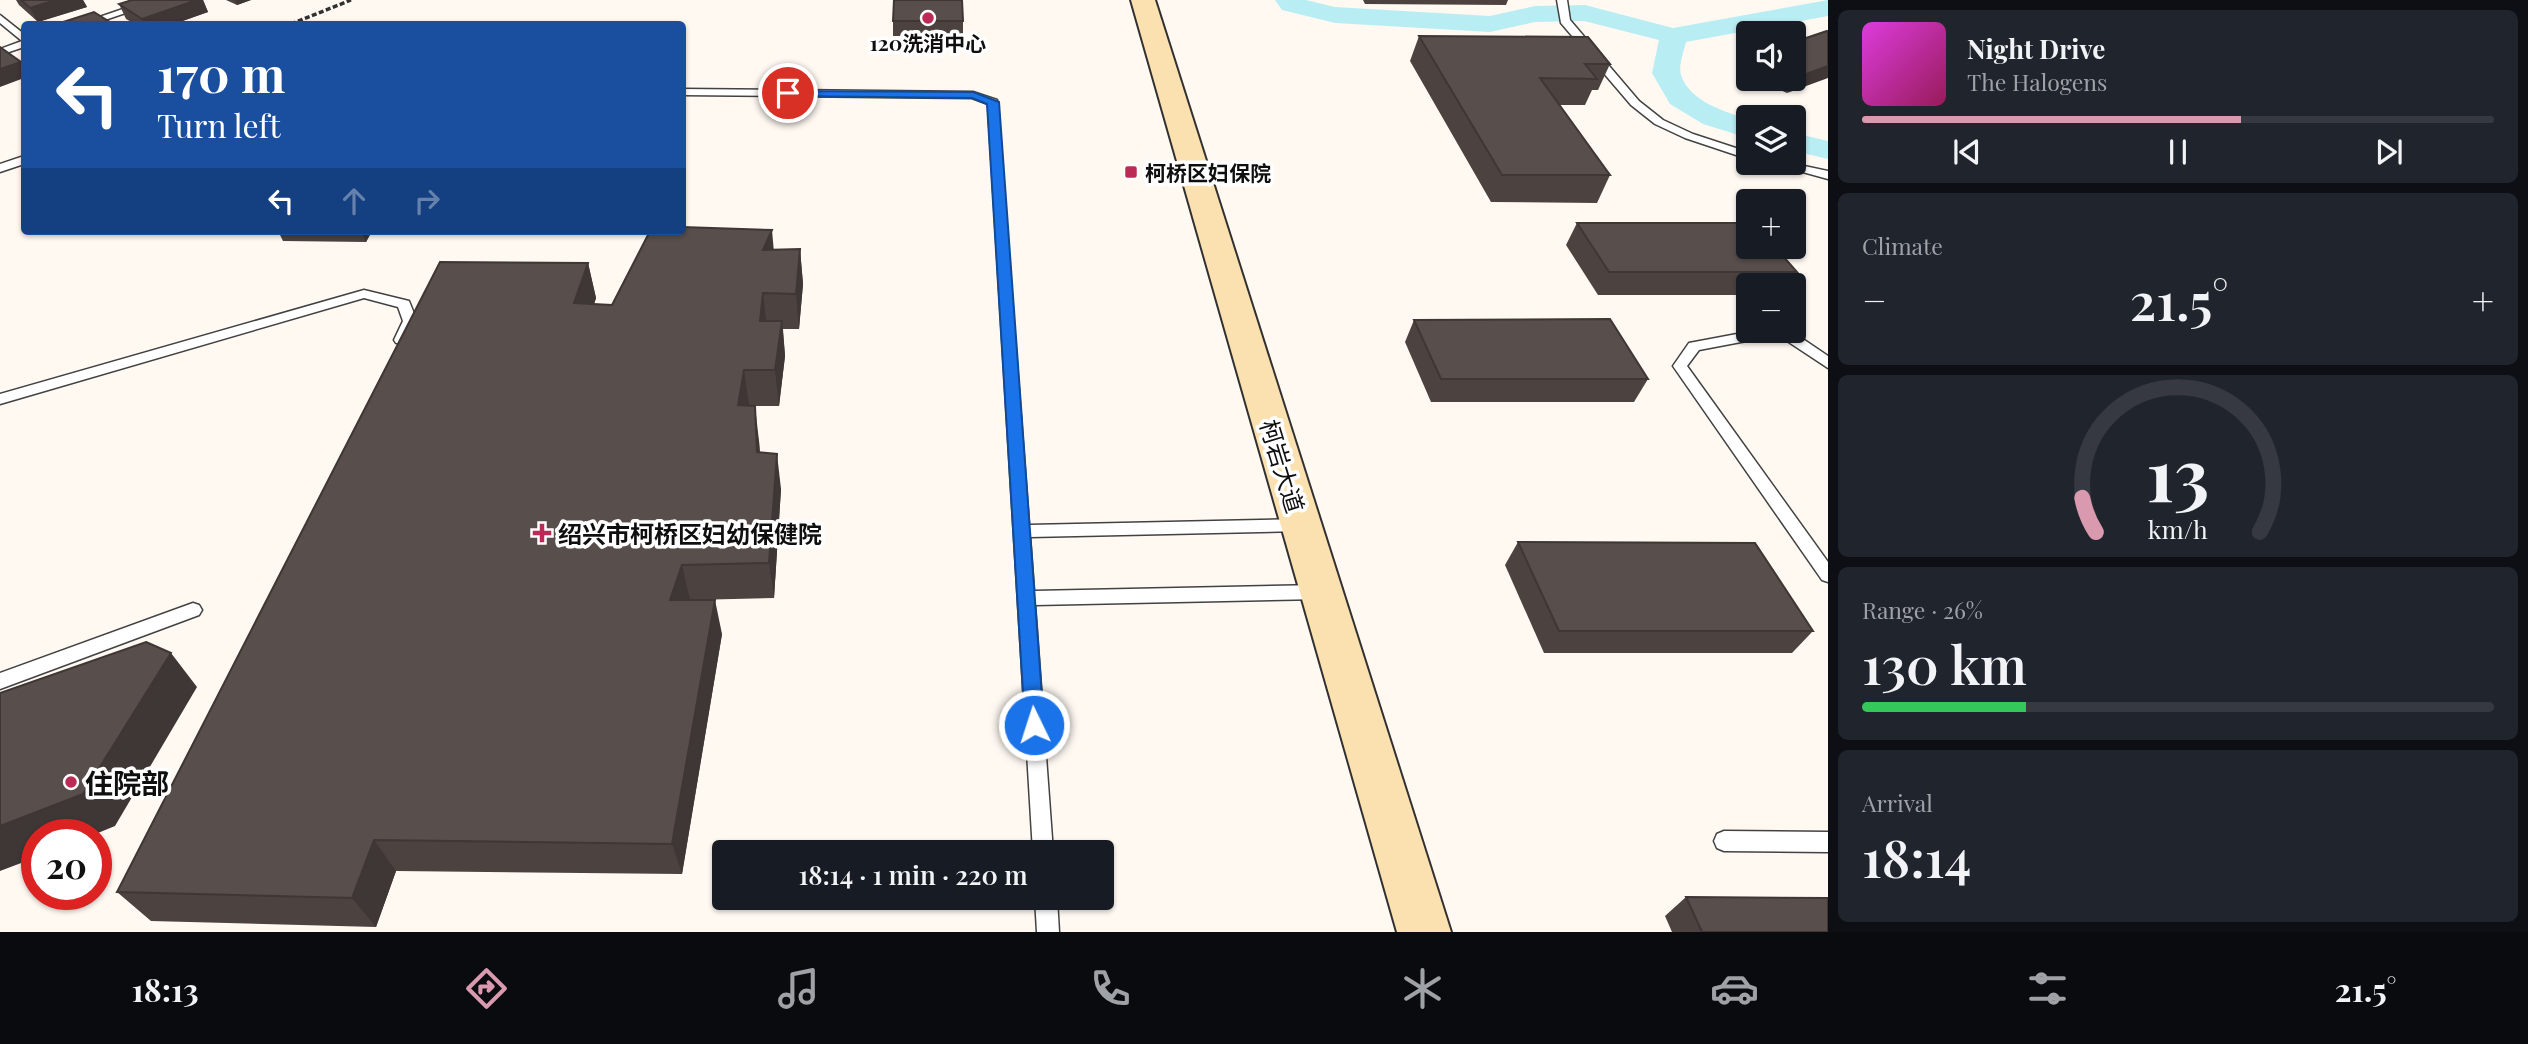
<!DOCTYPE html>
<meta charset="utf-8">
<style>
:root{--surface:#171b24;--page:#20242c;--text:#f1f3f6;--muted:#9ea1a6;--line:#363941;--accent:#d999ae}
body{margin:0;font-family:"Playfair Display","Noto Sans SC",serif;background:var(--page);color:var(--text);height:100vh;display:flex;flex-direction:column;font-size:26px;white-space:nowrap}
*{box-sizing:border-box;margin:0}
p{font-size:23px;color:var(--muted)}
.icon{flex:none;width:38px;height:38px;fill:none;stroke:currentColor;stroke-width:2;stroke-linecap:round;stroke-linejoin:round}
.map{position:relative;flex:1;overflow:hidden}
.drawer{display:flex;flex-direction:column;gap:10px;padding:10px;background:#0d0f14;width:700px}
.drawer>*{flex:none}
.hud{position:absolute;left:21px;top:21px;width:665px;height:214px;border-radius:7px;box-shadow:0 2px 5px #0004;background:#1a4fa0;color:#fff;overflow:hidden}
.controls{position:absolute;left:1736px;top:21px;display:grid;gap:14px}
.controls a{display:grid;place-items:center;width:70px;height:70px;border-radius:7px;background:var(--surface);box-shadow:0 2px 5px #0004;font-size:35px}
.speed{position:absolute;left:21px;top:819px;display:flex;gap:14px;font-size:35px;font-weight:700;text-align:center}
.speed>*{display:grid;place-content:center;width:91px;height:91px;border-radius:50%;background:var(--surface);box-shadow:0 2px 5px #0004;line-height:1}
.speed .limit{border:10px solid #d22;background:#fff;color:#111}
.pin{position:absolute;display:grid;place-items:center;width:60px;height:60px;color:#fff;margin:-30px;border:4px solid #fff;border-radius:50%;box-shadow:0 2px 7px #0007}
.me{position:absolute;width:77px;margin:-38px;rotate:356deg;stroke-linejoin:round;filter:drop-shadow(0 0 5px #0008)}
.turn{display:flex;align-items:center;gap:24px;height:147px;padding:0 21px;font-size:32px}
.turn .icon{width:91px;height:91px;stroke-width:2.5}
.turn b{display:block;font-size:49px;line-height:60px}
.lanes{display:flex;align-items:center;height:66px;padding:0 21px;background:#0003;justify-content:center;gap:35px;direction:ltr}
.lanes .off{opacity:.35}
.big{font-size:52px;font-weight:600;line-height:1.1}
.drawer .widget{flex:1;display:flex;flex-direction:column;justify-content:center;gap:10px;min-width:0;padding:0 24px;border-radius:10px;background:var(--page)}
.drawer .dial{align-items:center;gap:0}
.dial svg{height:182px;overflow:visible;fill:none;stroke:var(--line);stroke-width:7;stroke-linecap:round;text-anchor:middle}
.dial text{fill:var(--text);stroke:none}
.song{display:flex;align-items:center;gap:21px}
.cover{width:84px;height:84px;border-radius:10px;background:linear-gradient(135deg,hsl(300 70% 55%),hsl(330 70% 35%))}
.played{height:7px;border-radius:4px;background:linear-gradient(90deg,var(--accent) 60%,var(--line) 60%)}
.keys{display:flex;justify-content:space-around;direction:ltr}
.heat{display:flex;justify-content:space-between;align-items:center;font-size:38px;direction:ltr}
.charge{height:10px;border-radius:5px;background:linear-gradient(90deg,#34c759 26%,var(--line) 0)}
.trip{position:absolute;left:712px;top:840px;width:402px;height:70px;border-radius:7px;background:var(--surface);box-shadow:0 2px 5px #0004;font-weight:600;line-height:70px;text-align:center}
.menu{display:flex;height:112px;justify-content:space-around;align-items:center;background:#090b0e;color:var(--muted)}
.menu .icon{width:49px;height:49px}
.menu .on{color:var(--accent)}
.menu b{font-size:32px;color:var(--text)}
main{display:flex;flex:1;min-height:0}
.map>svg:first-child{display:block}
.lines{fill:none;stroke-linecap:round;stroke-linejoin:round}
.canal{fill:#b8edf4;fill-rule:evenodd}
.lane-casing{stroke:#424242;stroke-width:3}
.secondary-casing{stroke:#313131;stroke-width:4}
.path{stroke:#313131;stroke-width:3.5;stroke-dasharray:5 2.5;stroke-linecap:butt}
.lane{fill:#fff;fill-rule:evenodd}
.secondary{fill:#fce1b0;fill-rule:evenodd}
.wall{fill:#4c4341}
.shaded-wall{fill:#3e3735}
.building{fill:#584e4c;stroke:#3e3735;stroke-width:2}
.route{fill:#1a73e8;stroke:#114b97;stroke-width:2}
.poi-dot{fill:#bc2b56;stroke:#fff;stroke-width:2.5}
.labels{text-anchor:middle;dominant-baseline:central;stroke-width:7;stroke-linejoin:round;paint-order:stroke}
.far-poi-label{font-size:21px;font-weight:bold;fill:#0f0f0f;stroke:#fff}
.street-label{font-size:24px;fill:#0f0f0f;stroke:#fff}
.poi-label{font-size:24px;font-weight:bold;fill:#0f0f0f;stroke:#fff;text-anchor:start}
.near-poi-label{font-size:28px;font-weight:bold;fill:#0f0f0f;stroke:#fff;text-anchor:start}
</style>
<main>
<div class="map">
<svg width="1828" height="932" viewBox="0 0 1828 932">
<rect width="100%" height="100%" fill="#fff9f2"/>
<g class="lines">
<g class="canal">
<path d="M1275,0H1306L1335,7L1490,16L1535,6L1585,5L1673,28L1828,0V16L1686,42C1684,51 1678,66 1681,75C1689,101 1725,112 1748,119V138L1703,124L1670,104L1652,73L1659,40L1584,21L1535,22L1490,32L1335,23L1282,10Z"/>
<path d="M1794,133L1828,141V159L1794,151Z"/>
</g>
<defs>
<g id="lane">
<path d="M149,0H164L93,24H79Z"/>
<path d="M1557,0H1567L1570,20L1639,101L1663,120L1693,134L1748,152V159L1685,138L1655,124L1631,105L1561,23Z"/>
<path d="M0,15L24,34V47L0,55V49L22,41L0,23Z"/>
<path d="M682,89L973,92L997,100L1029,525L1301,519L1307,521L1309,525L1307,529L1301,531L1030,537L1034,591L1321,585L1327,587L1330,592L1327,597L1321,599L1035,605L1053,852H1033L988,104L972,98L682,95Z"/>
<path d="M24,156V164L0,172V164Z"/>
<path d="M1770,163H1790L1828,171V179Z"/>
<path d="M364,290L409,301L417,321L406,343H396L394,340L403,321L398,307L364,298L0,404V394Z"/>
<path d="M1753,331H1791L1828,356V368L1778,335L1699,350L1687,366L1828,562V582L1822,580L1673,366L1689,343Z"/>
<path d="M193,603L199,605L202,610L199,615L0,689V673Z"/>
<path d="M1724,831L1828,832V852L1724,851L1717,848L1714,841L1717,834Z"/>
<path d="M1035,898H1057L1059,932H1037Z"/>
</g>
<path id="secondary" d="M1131,0H1155L1451,932H1397Z"/>
</defs>
<use href="#lane" class="lane-casing"/>
<use href="#secondary" class="secondary-casing"/>
<path class="path" d="M291,24L351,0"/>
<use href="#lane" class="lane"/>
<use href="#secondary" class="secondary"/>
</g>
<g class="wall">
<path d="M16,0H83L87,7L38,22L19,5Z"/>
<path d="M132,0H203L208,12L174,24H135L126,19L119,4Z"/>
<path d="M226,0H251L237,5Z"/>
<path d="M1363,0H1508L1506,5L1365,4Z"/>
<rect x="893" y="21" width="70" height="15"/>
<path d="M1828,32L1787,93L1756,79H1794V42Z"/>
<path d="M1419,36L1610,64L1598,90H1592L1585,105H1559L1610,175L1597,203L1491,202L1410,61Z"/>
<path d="M1748,61V75L1742,72Z"/>
<path d="M1577,223L1797,272L1788,285H1748V295H1598L1566,245Z"/>
<path d="M278,231H372L366,242L283,241Z"/>
<path d="M800,249L803,284L799,329H783L785,356L779,406H749L759,441L760,453L781,489L774,598L692,600L722,634L682,874L396,871L376,927L151,921L117,892L588,263L596,298L594,304L612,305L774,250Z"/>
<path d="M1414,320L1648,379L1634,402H1431L1405,342Z"/>
<path d="M1518,542L1813,631L1792,653H1544L1505,565Z"/>
<path d="M1686,897L1828,932H1672L1665,916Z"/>
</g>
<g class="shaded-wall">
<path d="M56,0H83L87,7L38,22L30,8Z"/>
<path d="M197,0H203L208,12L174,24H144L142,19Z"/>
<path d="M235,0H251L237,5Z"/>
<path d="M21,62L24,68V78L0,87V69Z"/>
<path d="M1828,66V78L1787,93L1795,78Z"/>
<path d="M772,230L775,264L763,250Z"/>
<path d="M361,231H372L366,242Z"/>
<path d="M800,249L803,284L799,329L796,294Z"/>
<path d="M588,263L596,298L583,338L574,303Z"/>
<path d="M763,293L767,328L760,321Z"/>
<path d="M782,321L785,356L779,406L775,370Z"/>
<path d="M744,370L749,405H738Z"/>
<path d="M755,406L759,441L762,488L757,452Z"/>
<path d="M777,454L781,489L774,598L769,563Z"/>
<path d="M682,565L690,600H670Z"/>
<path d="M715,600L722,634L682,874L672,844Z"/>
<path d="M171,653L197,687L115,826L93,835H37V857L0,871V826Z"/>
<path d="M374,840L396,871L376,927L352,898Z"/>
</g>
<g class="building">
<path d="M21,0H56L30,8Z"/>
<path d="M132,0H197L142,19L119,4Z"/>
<path d="M894,0H962L963,21H893Z"/>
<path d="M94,12L113,24H57Z"/>
<path d="M1827,31L1828,32V66L1795,78L1794,77V42Z"/>
<path d="M1419,36L1588,37L1610,64H1585L1597,79L1540,78L1610,175H1502Z"/>
<path d="M0,47L21,62L0,69Z"/>
<path d="M1577,223H1748V247H1775L1797,272H1609Z"/>
<path d="M682,227L772,230L763,250L800,249L796,294L763,293L760,321H782L775,370H744L738,405L755,406L757,452L777,454L769,563L682,565L670,600H715L672,844L374,840L352,898L117,892L440,262L588,263L574,303L612,305L650,231H682Z"/>
<path d="M1610,319L1648,379H1441L1414,320Z"/>
<path d="M1518,542L1755,543L1813,631H1559Z"/>
<path d="M146,642L171,653L83,794L0,826V693Z"/>
<path d="M1686,897L1828,898V932H1702Z"/>
</g>
<path class="route" d="M784,91L973,92L999,102L1044,725L1041,731L1034,733L1027,731L1025,725L987,104L972,98L788,96L784,95Z"/>
<g class="poi-dot">
<circle cx="928" cy="18" r="7"/>
<rect x="1124" y="165" width="14" height="14" rx="3.5"/>
<path d="M538.5 522.5h7v7h7v7h-7v7h-7v-7h-7v-7h7z"/>
<circle cx="71" cy="782" r="7"/>
</g>
<g class="labels">
<g class="far-poi-label">
<text x="928" y="42">120洗消中心</text>
<text x="1145" y="172" text-anchor="start">柯桥区妇保院</text>
</g>
<g class="street-label">
<text transform="translate(1283 466) rotate(73)">柯岩大道</text>
</g>
<g class="poi-label">
<text x="558" y="533">绍兴市柯桥区妇幼保健院</text>
</g>
<g class="near-poi-label">
<text x="85" y="782">住院部</text>
</g>
</g>
</svg>
<div class="controls">
<a><svg class="icon" aria-label="sound" viewBox="0 0 24 24"><path d="M4 9h4l5-4v14l-5-4H4zM17 9q2 3 0 6"/></svg></a>
<a><svg class="icon" aria-label="layers" viewBox="0 0 24 24"><path d="M12 4l9 5-9 5-9-5zM3 14l9 5 9-5"/></svg></a>
<a>+</a>
<a>−</a>
</div>
<div class="speed"><div class="limit">20</div></div>
<div class="pin" style="left:788px;top:93px;background:#d93025"><svg class="icon" aria-label="arrive" viewBox="0 0 24 24"><path d="M6 21V4h12l-3 4 3 4H6"/></svg></div>
<svg class="me" style="left:1034px;top:725px" viewBox="-20 -20 40 40"><circle r="17" fill="#1a73e8" stroke="#fff" stroke-width="3"/><path d="M0-11L8 9 0 5-8 9z" fill="#fff"/></svg>
<div class="trip">18:14 · 1 min · 220 m</div>
<div class="hud">
<div class="turn"><svg class="icon" aria-label="left" viewBox="0 0 24 24"><path d="M17 20v-9H6M10 6l-5 5 5 5"/></svg><div><b>170 m</b>Turn left</div></div>
<div class="lanes"><svg class="icon" aria-label="left" viewBox="0 0 24 24"><path d="M17 20v-9H6M10 6l-5 5 5 5"/></svg><svg class="icon off" aria-label="ahead" viewBox="0 0 24 24"><path d="M12 20V5M6 11l6-6 6 6"/></svg><svg class="icon off" aria-label="right" viewBox="0 0 24 24"><path d="M7 20v-9h11M14 6l5 5-5 5"/></svg></div>
</div>
</div>
<section class="drawer">
<div class="widget">
<div class="song"><i class="cover"></i><div><b>Night Drive</b><p>The Halogens</p></div></div>
<div class="played"></div>
<div class="keys"><svg class="icon" aria-label="previous" viewBox="0 0 24 24"><path d="M18 5L8 12l10 7zM5 5v14"/></svg><svg class="icon" aria-label="pause" viewBox="0 0 24 24"><path d="M8 5v14M16 5v14"/></svg><svg class="icon" aria-label="next" viewBox="0 0 24 24"><path d="M6 5l10 7-10 7zM19 5v14"/></svg></div>
</div>
<div class="widget"><p>Climate</p>
<div class="heat"><a>−</a><b class="big">21.5°</b><a>+</a></div>
</div>
<div class="widget dial"><svg viewBox="0 0 100 80">
<path d="M14 69A42 42 0 1 1 86 69"/>
<path d="M14 69A42 42 0 0 1 8 54" stroke="#d999ae"/>
<text x="50" y="56" font-size="32" font-weight="700">13</text>
<text x="50" y="72" font-size="11">km/h</text>
</svg></div>
<div class="widget"><p>Range · 26%</p><b class="big">130 km</b><div class="charge"></div></div>
<div class="widget"><p>Arrival</p><b class="big">18:14</b></div>
</section>
</main>
<nav class="menu">
<b>18:13</b>
<svg class="icon on" aria-label="directions" viewBox="0 0 24 24"><path d="M12 3l9 9-9 9-9-9zM9 14v-3h6M13 9l2 2-2 2"/></svg>
<svg class="icon" aria-label="music" viewBox="0 0 24 24"><path d="M9 18V5l10-2v13"/><circle cx="6" cy="18" r="3"/><circle cx="16" cy="16" r="3"/></svg>
<svg class="icon" aria-label="phone" viewBox="0 0 24 24"><path d="M5 4h4l2 5-3 2q2 4 5 5l2-3 5 2v4C11 20 4 13 5 4z"/></svg>
<svg class="icon" aria-label="climate" viewBox="0 0 24 24"><path d="M12 3v18M4 7l16 10M4 17L20 7"/></svg>
<svg class="icon" aria-label="car" viewBox="0 0 24 24"><path d="M5 17H2v-5l4-1 3-4h7l3 4 3 1v5h-3M9 17h6M6 11h13"/><circle cx="7" cy="17" r="2"/><circle cx="17" cy="17" r="2"/></svg>
<svg class="icon" aria-label="filters" viewBox="0 0 24 24"><path d="M4 7h16M4 17h16"/><circle cx="9" cy="7" r="2"/><circle cx="15" cy="17" r="2"/></svg>
<b>21.5°</b>
</nav>
